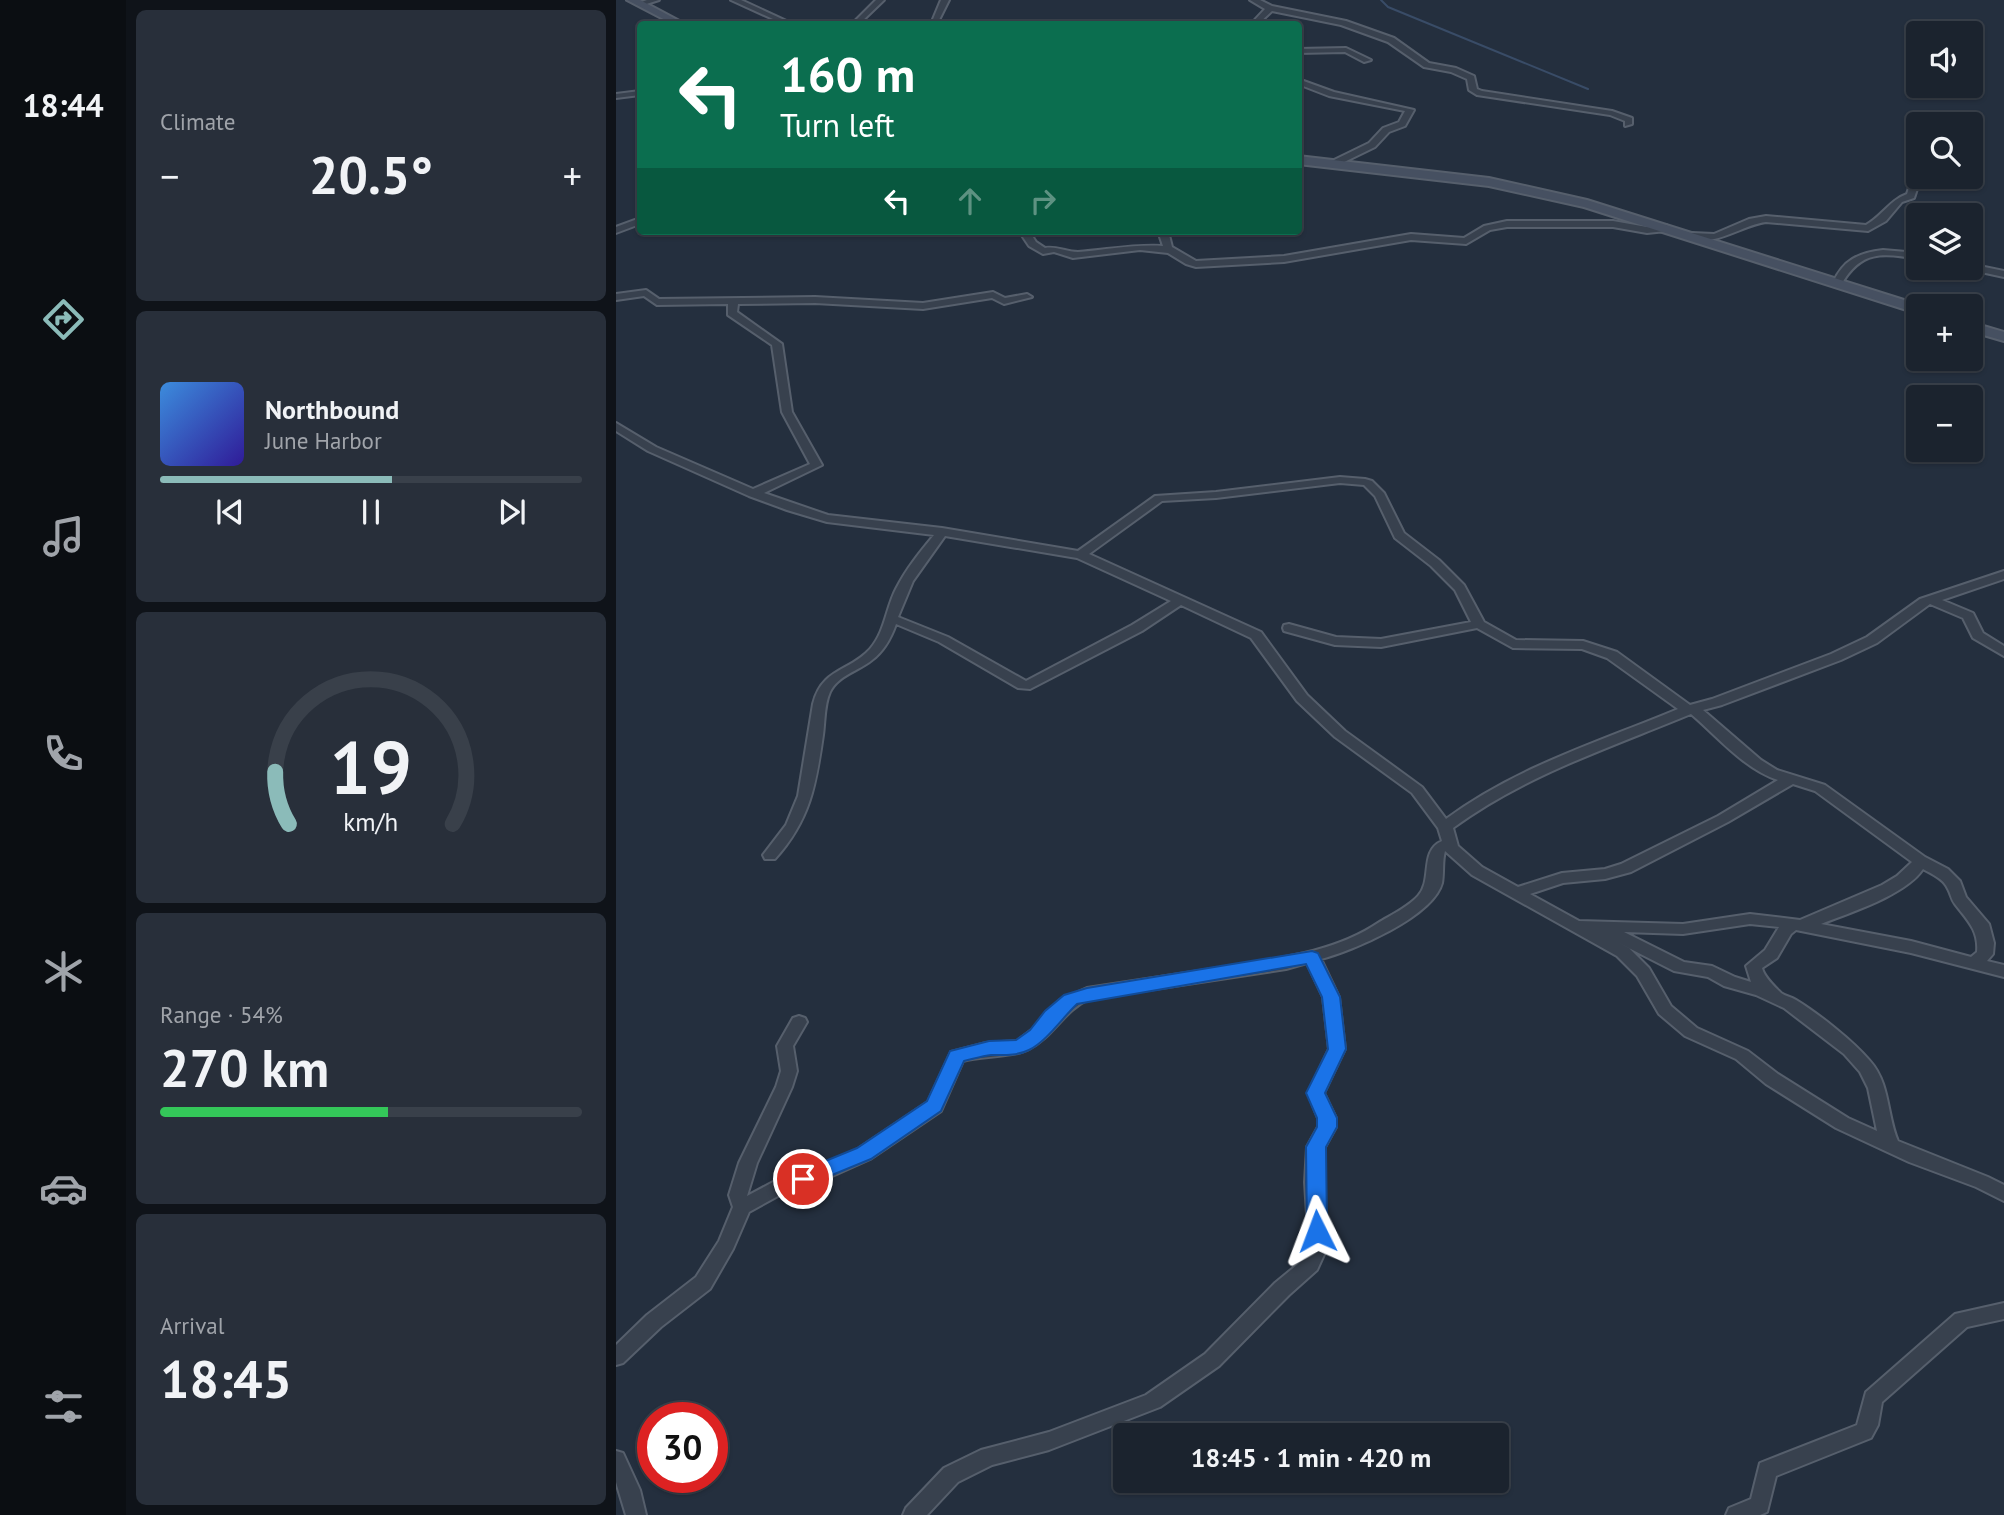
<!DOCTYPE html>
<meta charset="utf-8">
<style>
:root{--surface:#1b232e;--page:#282f3a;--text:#f1f3f6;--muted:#a0a4aa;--line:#39404a;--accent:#8bbbb9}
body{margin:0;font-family:"PT Sans",sans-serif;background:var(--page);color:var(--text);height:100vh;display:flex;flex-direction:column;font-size:26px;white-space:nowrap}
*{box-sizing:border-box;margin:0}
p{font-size:23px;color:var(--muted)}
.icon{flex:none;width:38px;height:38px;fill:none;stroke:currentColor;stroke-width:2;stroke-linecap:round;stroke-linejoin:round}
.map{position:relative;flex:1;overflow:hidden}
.details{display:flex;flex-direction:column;gap:10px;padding:10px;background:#0f1319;width:490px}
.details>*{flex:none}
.top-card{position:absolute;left:21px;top:21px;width:665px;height:214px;border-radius:7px;box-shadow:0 2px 5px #0004,0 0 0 2px var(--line);background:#0b6e4f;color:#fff;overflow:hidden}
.fabs{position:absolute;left:1290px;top:21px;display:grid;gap:14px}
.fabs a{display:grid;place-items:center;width:77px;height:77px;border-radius:7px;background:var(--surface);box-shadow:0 2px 5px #0004,0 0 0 2px var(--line);font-size:35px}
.speed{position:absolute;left:21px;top:1402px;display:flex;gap:14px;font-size:35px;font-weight:700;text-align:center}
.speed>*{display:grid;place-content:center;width:91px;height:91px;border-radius:50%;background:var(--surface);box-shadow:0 2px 5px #0004,0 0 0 2px var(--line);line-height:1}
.speed .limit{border:10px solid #d22;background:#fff;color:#111}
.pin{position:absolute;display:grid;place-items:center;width:60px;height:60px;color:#fff;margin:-30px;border:4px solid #fff;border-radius:50%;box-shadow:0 2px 7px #0007}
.me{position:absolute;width:77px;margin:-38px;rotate:357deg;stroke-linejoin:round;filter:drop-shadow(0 0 5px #0008)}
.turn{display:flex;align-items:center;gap:24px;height:147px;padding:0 28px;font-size:32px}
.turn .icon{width:91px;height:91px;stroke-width:2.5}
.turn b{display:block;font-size:49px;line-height:60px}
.lanes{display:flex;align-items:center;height:66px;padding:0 28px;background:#0003;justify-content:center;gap:35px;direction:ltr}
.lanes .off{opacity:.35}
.big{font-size:52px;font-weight:600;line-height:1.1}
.details .card{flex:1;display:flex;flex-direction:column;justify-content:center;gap:10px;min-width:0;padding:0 24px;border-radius:10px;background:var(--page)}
.details .dial{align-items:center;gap:0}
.dial svg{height:182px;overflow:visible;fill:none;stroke:var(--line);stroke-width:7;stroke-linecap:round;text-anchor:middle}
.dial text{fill:var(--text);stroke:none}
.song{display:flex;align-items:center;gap:21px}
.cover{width:84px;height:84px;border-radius:10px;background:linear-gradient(135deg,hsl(210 70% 55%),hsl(250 70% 35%))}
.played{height:7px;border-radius:4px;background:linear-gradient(90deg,var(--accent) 55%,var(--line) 55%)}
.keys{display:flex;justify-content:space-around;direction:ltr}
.heat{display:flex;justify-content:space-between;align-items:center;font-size:38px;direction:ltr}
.charge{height:10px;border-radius:5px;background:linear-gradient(90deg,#34c759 54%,var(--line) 0)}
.trip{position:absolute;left:497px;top:1423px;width:396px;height:70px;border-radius:7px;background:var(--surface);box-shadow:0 2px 5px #0004,0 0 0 2px var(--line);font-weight:600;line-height:70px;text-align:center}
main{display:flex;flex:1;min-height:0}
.tab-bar{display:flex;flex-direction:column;width:126px;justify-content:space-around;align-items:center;background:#0b0e12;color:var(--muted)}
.tab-bar .icon{width:49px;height:49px}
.tab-bar .selected{color:var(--accent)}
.tab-bar b{font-size:32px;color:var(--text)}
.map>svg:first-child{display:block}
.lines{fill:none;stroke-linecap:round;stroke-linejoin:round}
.stream{stroke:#394c67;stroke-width:2}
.street-casing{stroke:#565f6c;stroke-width:4}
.secondary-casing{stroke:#565f6c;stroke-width:4}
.street{fill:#38414e;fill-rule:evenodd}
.secondary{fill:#465061;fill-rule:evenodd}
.route{fill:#1a73e8;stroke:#114b97;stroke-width:2}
</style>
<main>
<nav class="tab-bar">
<b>18:44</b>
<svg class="icon selected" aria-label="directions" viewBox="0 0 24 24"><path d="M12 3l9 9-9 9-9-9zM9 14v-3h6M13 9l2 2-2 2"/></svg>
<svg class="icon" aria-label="music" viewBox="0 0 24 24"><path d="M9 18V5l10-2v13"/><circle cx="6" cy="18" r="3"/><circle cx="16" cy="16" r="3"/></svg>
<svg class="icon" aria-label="phone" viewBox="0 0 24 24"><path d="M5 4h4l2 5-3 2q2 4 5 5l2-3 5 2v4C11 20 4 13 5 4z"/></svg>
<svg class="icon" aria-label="climate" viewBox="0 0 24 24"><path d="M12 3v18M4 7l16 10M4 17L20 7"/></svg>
<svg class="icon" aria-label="car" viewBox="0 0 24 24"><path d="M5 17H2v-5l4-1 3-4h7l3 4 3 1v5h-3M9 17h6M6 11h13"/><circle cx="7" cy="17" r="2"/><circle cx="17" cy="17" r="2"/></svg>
<svg class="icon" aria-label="filters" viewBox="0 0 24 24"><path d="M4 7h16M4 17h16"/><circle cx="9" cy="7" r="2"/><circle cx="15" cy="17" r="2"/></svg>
</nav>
<section class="details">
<div class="card"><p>Climate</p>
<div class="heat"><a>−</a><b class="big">20.5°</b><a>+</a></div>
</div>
<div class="card">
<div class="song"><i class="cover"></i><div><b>Northbound</b><p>June Harbor</p></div></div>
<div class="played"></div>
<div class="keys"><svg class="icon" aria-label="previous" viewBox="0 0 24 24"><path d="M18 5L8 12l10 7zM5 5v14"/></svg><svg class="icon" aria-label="pause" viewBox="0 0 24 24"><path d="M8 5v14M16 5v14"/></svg><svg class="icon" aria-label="next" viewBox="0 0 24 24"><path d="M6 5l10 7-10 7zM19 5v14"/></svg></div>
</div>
<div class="card dial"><svg viewBox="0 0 100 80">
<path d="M14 69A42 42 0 1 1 86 69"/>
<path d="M14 69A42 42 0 0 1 8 46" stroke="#8bbbb9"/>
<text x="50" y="56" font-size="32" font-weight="700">19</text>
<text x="50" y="72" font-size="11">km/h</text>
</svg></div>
<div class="card"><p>Range · 54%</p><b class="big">270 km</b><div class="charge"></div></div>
<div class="card"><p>Arrival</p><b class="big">18:45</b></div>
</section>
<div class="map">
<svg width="1388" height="1515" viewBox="0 0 1388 1515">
<rect width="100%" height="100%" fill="#242f3e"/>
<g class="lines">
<path class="stream" d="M765,0L772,7L972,89"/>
<defs>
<g id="street">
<path d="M31,0H43L24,6L20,4Z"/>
<path d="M115,0H125L177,24H168Z"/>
<path d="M260,0H268L243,24H236Z"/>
<path d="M325,0H333L321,24H315Z"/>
<path d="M634,0H644L656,6L730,21L778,38L813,63L840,68L858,76L861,89L866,91L996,111L1016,118V124L1009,126V121L994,115L861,95L853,90L851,79L835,72L808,67L772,42L725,25L656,11L642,24H635L649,9Z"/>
<path d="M551,22H565L569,24H548Z"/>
<path d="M730,48L755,60L748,62L729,52L682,53V49Z"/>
<path d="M682,79L718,92L798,110L789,126L773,132L759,147L720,166H714V162L753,143L767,128L783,122L789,111L713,96L682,84Z"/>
<path d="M24,91V95L0,98V94Z"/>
<path d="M1311,177L1320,178L1302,186L1298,198L1286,202L1270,221L1252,231L1150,222C1125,225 1096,250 1071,236L1076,233L1098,234L1133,219L1150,216L1250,225C1266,216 1274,200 1291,194L1295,182Z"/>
<path d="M24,218V224L0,233V227Z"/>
<path d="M891,221H997L1031,227L1050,225L1055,228L1050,231L1031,233L997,227H891L874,230L850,244L795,240L668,262L580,267L570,264L552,253L524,250L457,258L438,252L427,254L413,246L403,231H413L420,242L429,248C441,246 450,252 462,252C491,250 518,244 547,246L542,231H552L556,247L580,261L668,256L795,234L848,238L868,226Z"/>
<path d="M1267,250L1302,253V259C1266,253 1245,250 1225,285H1219L1217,283C1227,260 1242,253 1267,250Z"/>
<path d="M1354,264L1388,271V277L1351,269L1354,268Z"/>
<path d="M30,290L43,299L199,297L307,303L377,292L389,298L411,294L416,297L388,304L376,298L307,309L199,303L122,304L121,312L166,344L176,412L206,465L148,493L212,515L326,528L462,551L539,496L600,492L724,477L749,479L756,481L768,493L788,533L823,560L848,585L868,622L900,640L967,641L1001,652L1074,705L1096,699L1215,654L1251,637L1304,599L1388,571V579L1326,600L1357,613L1367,633L1388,646V656L1357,638L1347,618L1314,604L1261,643L1225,660L1106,705L1087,710L1145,760L1161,770L1209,785L1309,857L1332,869L1344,881L1350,897L1373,924L1378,943L1377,954L1371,961L1388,965V977L1295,953L1180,930L1175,934L1161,958L1146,968C1148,977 1159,987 1165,993C1169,996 1175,997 1180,1000C1203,1014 1237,1041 1254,1061C1274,1083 1271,1116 1282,1141L1372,1177L1388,1185V1201L1360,1187L1293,1162L1220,1128L1150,1084L1120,1059L1069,1036L1043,1014L1021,976L1001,956L856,875L829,851C826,862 828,872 826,883C817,917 736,951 705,959L723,997L729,1049L708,1093L720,1118V1127L709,1147L707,1182L711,1248L701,1270L673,1295L603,1366L544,1407L433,1450L376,1465L342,1482L311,1515H287L290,1508L328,1468L365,1450L433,1432L530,1395L589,1354L659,1283L687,1260L693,1248L689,1182L691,1147L702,1127V1118L692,1093L713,1049L707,997L691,963L670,969L473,999C448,1010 437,1037 413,1049C399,1057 366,1056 347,1061L325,1111L254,1159L214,1177L171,1191L133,1212L117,1249L94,1289L45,1327L7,1363L0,1365V1345L31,1315L80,1277L103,1241L117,1207L113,1195L123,1163L160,1087L165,1071L161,1046L177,1018L183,1016L189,1018L191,1022L177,1046L181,1071L176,1087L141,1163L131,1196L159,1181L202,1167L242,1149L312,1102L335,1052L370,1043L401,1041L418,1028L444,1000L471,988C515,981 559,975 603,968C656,959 716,954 762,923C775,915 792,907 802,896C817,880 803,851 826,841L822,828L796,793L719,737L681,701L635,638L565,605L526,631L414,689L402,688L323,642L280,624C275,638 268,651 256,660C243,671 222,675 214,692C208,705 209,721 207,735C200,785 194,820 159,859H149L147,855L170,825L182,796L197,704C206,668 233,672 254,649C269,632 270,608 280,589C290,569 304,552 318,535L211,522L171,510L133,496L32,451L0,431V423L40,447L137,489L194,464L166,412L156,345L112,315V304L41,305L28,296L0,300V294ZM724,483L748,485L759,496L779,538L815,566L839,590L855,622L765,639L720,637L673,624L668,625L667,628L668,631L719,645L765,647L861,628L897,648L966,649L991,658L1062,709C983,742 900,767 830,819L806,787L729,731L691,695L645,632L473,554L546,501L600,498ZM329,536L461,558L555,601L516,625L410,681L332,637L282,617L297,581ZM1075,714C1101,736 1128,769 1162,780L1102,816L1005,864L989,869L946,873L902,887L866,867L842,846L837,828C909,775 993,748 1075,714ZM1177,784L1199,791L1296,862L1281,876L1266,885L1184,920L1134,914L1067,924L963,921L914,894L947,883L989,879L1015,872L1112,822ZM1307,869C1316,874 1328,879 1332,889C1335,894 1335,899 1339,904C1351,920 1363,930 1361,952L1355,957L1295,941L1205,924C1233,913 1290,895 1307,869ZM1134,924L1163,927L1149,950L1130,966L1135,982L1119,977L1096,966L1068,962L1008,932L1067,934ZM1001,942L1058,971L1092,977L1108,986L1140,995L1168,1008L1228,1054L1244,1072L1252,1088L1261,1131L1232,1118L1162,1074L1132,1051L1081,1028L1055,1006L1033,968L1013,948Z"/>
<path d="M1388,1303V1319L1351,1327L1266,1402L1262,1425L1255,1438L1160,1476L1151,1512L1144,1515H1110L1113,1508L1135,1499L1144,1463L1241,1425L1250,1392L1339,1314Z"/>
<path d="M0,1451L7,1453L24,1490L30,1515H10L0,1482Z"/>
</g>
<g id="secondary">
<path d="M11,0H24L69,24H57Z"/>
<path d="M682,156L873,178L971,200L1307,306H1302V313L1297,312L968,207L873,186L682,164Z"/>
<path d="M1354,322L1388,332V341L1354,331Z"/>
</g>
</defs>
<use href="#street" class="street-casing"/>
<use href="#secondary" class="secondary-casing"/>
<use href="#street" class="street"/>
<use href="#secondary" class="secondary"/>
</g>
<path class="route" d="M696,951L702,953L724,997L730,1049L709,1093L721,1118V1127L710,1147L711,1231L708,1237L701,1239L694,1237L691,1231L690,1147L701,1127V1118L690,1093L712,1049L706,997L690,964L461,1004C446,1018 431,1041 413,1050C401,1056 388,1055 375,1055C366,1056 357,1059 348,1061L325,1111L255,1159L187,1187L180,1185L177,1179L180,1173L241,1148L311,1101L334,1051L373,1041L400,1040L414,1030L429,1011L448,995L471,988Z"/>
</svg>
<div class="fabs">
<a><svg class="icon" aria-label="sound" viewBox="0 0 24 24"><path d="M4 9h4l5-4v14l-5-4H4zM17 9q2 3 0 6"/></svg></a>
<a><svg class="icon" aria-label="search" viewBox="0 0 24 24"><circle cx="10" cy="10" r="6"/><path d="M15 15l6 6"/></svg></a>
<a><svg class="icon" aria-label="layers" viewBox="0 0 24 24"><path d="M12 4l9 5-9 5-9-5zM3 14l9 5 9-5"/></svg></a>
<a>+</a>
<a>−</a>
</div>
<div class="speed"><div class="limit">30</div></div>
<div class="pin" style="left:187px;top:1179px;background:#d93025"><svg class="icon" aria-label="arrive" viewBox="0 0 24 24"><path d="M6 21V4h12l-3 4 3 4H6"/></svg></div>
<svg class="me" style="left:701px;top:1231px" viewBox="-20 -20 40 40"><path d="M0-17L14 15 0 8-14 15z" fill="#1a73e8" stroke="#fff" stroke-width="4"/></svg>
<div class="trip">18:45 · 1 min · 420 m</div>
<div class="top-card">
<div class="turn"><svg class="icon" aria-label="left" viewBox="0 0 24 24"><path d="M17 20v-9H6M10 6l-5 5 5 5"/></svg><div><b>160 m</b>Turn left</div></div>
<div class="lanes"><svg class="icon" aria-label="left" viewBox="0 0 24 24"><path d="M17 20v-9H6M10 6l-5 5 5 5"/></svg><svg class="icon off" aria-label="ahead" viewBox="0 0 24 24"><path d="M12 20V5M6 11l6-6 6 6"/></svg><svg class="icon off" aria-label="right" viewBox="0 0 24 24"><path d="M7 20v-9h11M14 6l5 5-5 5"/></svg></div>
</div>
</div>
</main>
